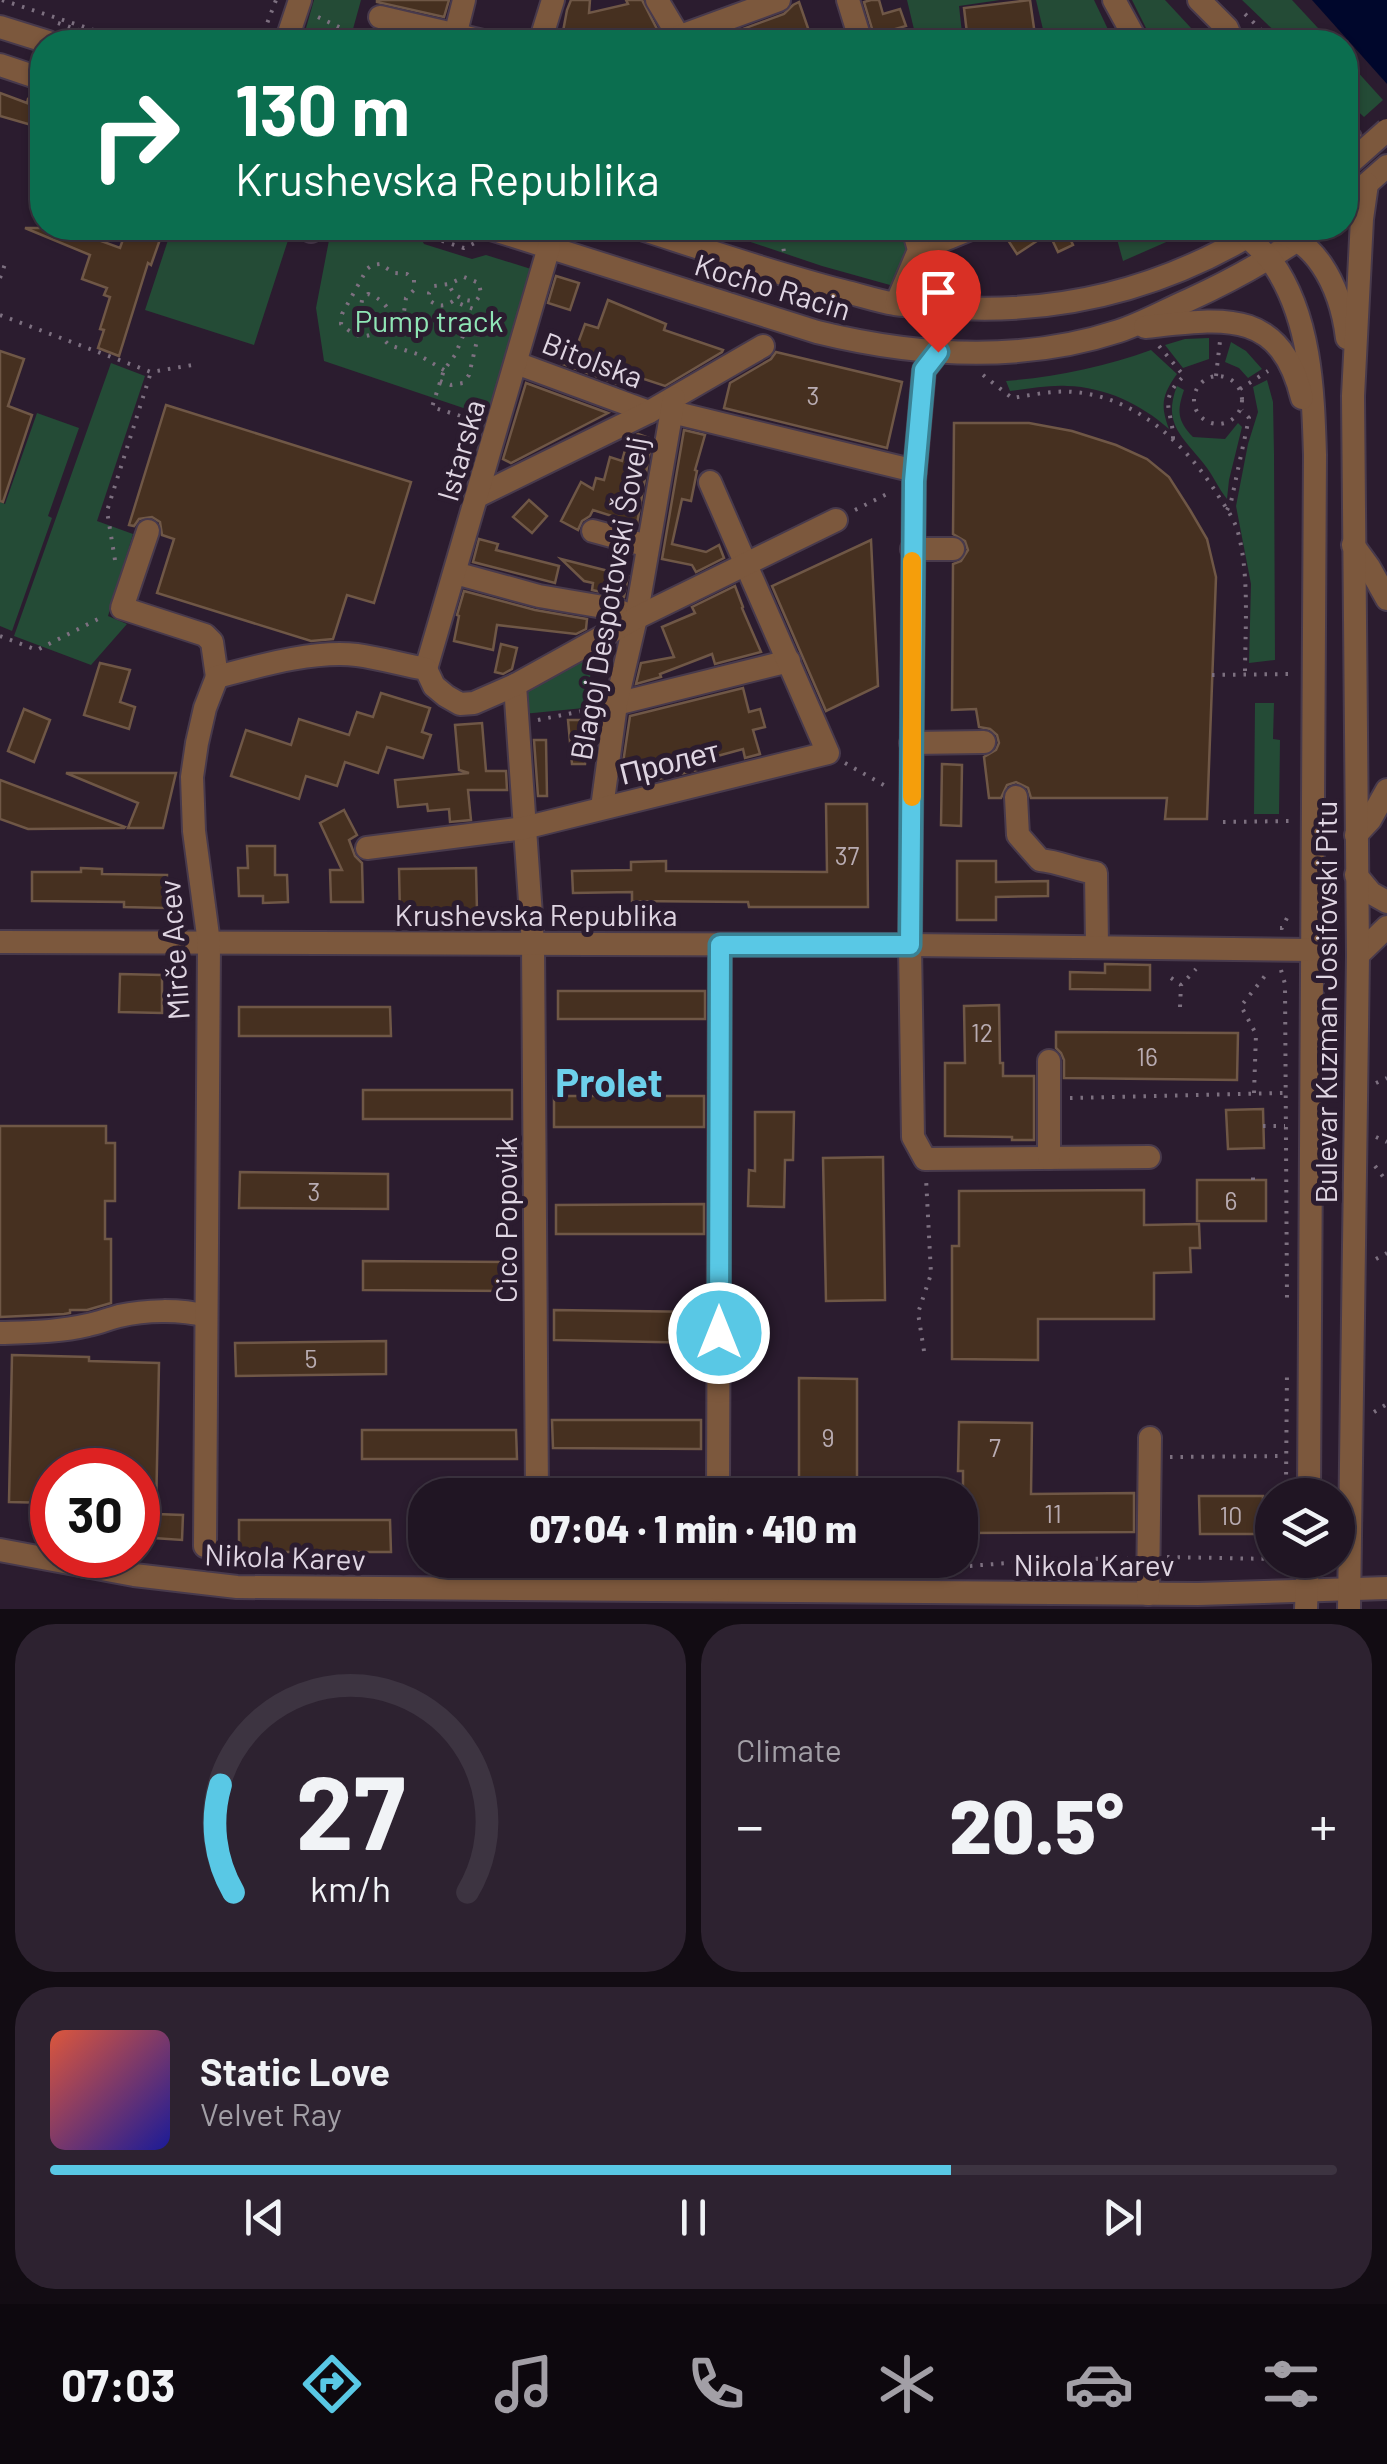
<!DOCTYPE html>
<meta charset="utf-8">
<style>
:root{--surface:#201523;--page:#2d2230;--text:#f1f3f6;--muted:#a29fa6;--line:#3d3441;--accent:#59c8e5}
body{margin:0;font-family:Barlow,sans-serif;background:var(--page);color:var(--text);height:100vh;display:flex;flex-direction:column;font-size:38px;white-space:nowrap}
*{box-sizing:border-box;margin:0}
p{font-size:32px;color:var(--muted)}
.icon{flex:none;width:55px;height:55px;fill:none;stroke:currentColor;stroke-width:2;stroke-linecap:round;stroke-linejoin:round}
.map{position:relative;height:1609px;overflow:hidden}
.panel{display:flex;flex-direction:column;gap:15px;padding:15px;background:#120c13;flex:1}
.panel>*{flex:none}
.top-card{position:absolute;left:30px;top:30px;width:1328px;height:210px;border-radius:40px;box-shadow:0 2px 8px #0004,0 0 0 2px var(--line);background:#0b6e4f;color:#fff;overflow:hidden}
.fabs{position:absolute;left:1255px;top:1478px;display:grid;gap:20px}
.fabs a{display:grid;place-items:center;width:100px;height:100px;border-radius:50%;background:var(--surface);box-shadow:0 2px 8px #0004,0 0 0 2px var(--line);font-size:50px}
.speed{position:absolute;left:30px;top:1448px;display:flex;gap:20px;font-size:50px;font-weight:700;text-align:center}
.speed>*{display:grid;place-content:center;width:130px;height:130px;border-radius:50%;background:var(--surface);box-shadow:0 2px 8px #0004,0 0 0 2px var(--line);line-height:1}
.speed .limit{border:15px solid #d22;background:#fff;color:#111}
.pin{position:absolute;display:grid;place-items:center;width:85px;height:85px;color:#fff;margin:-102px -42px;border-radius:50% 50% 50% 0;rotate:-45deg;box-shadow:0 0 10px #0007}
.pin .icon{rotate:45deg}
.me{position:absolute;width:110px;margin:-55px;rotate:0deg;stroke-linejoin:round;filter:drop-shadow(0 0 8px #0008)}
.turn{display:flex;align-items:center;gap:35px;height:210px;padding:0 40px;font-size:45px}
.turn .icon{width:130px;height:130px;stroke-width:2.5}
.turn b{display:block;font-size:70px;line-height:85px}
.big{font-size:75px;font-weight:800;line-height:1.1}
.panel .widget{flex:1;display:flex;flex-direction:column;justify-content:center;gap:15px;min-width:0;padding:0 35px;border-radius:40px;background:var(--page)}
.panel .dial{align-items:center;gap:0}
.dial svg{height:260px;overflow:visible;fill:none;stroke:var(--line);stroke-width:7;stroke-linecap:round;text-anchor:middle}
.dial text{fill:var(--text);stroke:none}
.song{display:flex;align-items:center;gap:30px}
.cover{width:120px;height:120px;border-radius:15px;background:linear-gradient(135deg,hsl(10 70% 55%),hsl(240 70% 35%))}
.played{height:10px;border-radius:5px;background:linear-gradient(90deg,var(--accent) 70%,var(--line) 70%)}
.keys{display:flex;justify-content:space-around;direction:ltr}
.heat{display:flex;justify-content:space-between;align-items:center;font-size:55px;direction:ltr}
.panel .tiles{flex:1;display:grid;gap:15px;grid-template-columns:1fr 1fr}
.widget:last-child{grid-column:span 2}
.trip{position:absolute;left:408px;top:1478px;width:570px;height:100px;border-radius:40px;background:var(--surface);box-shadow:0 2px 8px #0004,0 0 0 2px var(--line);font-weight:800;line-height:100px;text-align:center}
.menu{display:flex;height:160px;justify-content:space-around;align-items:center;background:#0d080e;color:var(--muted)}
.menu .icon{width:70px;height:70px}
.menu .on{color:var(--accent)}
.menu b{font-size:45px;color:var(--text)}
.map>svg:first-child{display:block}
.green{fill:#244b36}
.water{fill:#00072c}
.building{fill:#463020;stroke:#6f5746;stroke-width:2.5}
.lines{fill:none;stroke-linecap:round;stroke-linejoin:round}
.minor-casing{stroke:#483a4c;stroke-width:26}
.path{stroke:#7d7080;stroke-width:4;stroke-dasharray:2.5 8;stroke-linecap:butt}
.minor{stroke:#7c583d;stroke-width:22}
.minor-bridge-casing{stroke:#483a4c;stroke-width:26;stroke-linecap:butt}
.minor-bridge{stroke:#7c583d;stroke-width:22}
.route-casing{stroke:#3a8295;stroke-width:25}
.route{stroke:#59c8e5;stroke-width:18}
.slow{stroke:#f59e0b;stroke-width:18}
.labels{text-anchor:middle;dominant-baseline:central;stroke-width:10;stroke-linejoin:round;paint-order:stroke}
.number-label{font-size:25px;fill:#b9acb2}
.street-label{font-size:30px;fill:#dfd5e2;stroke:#2b1c2f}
.park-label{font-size:30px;fill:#8fe5b5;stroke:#2b1c2f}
.district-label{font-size:40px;font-weight:bold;fill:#6dd0eb;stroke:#2b1c2f}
</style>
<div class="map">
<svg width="1387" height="1609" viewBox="0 0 1387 1609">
<rect width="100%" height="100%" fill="#2b1c2f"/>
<g class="green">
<path d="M314,0H361L353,29L400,42H302Z"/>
<path d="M907,0H1000L959,6L963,42H917Z"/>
<path d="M1036,0H1094L1114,42H1046Z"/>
<path d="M1132,0H1165L1204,42H1153Z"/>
<path d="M1242,0H1292L1331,42H1286Z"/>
<path d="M1345,58L1383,100L1364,117L1345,99Z"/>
<path d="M172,228H218L254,239L258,228H292L254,345L145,310Z"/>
<path d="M337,228H411L417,230L424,244L472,259L486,255L531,269L490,417L324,361L316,308L330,235Z"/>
<path d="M709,228H822L821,233L850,242L855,230L861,228H902L909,252L902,278L890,285L822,266Z"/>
<path d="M1114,228H1189V232L1123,261Z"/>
<path d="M1209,338V359L1183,368L1165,345L1185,339Z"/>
<path d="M1231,342L1246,351L1262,369L1248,378L1239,368L1225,362Z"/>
<path d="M1151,350L1177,374C1162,395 1160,405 1169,429C1141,404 1105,387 1067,386C1048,385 1028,389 1010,391L1006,381C1056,377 1104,367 1151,350Z"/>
<path d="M111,363L145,376L97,521L133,534L108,616L127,624L91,665L14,636Z"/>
<path d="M1267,380L1273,402L1274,454L1275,660L1249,663L1251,584L1236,506L1248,444L1258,412L1253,387Z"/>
<path d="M1177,386L1184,390C1177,411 1177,420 1193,437L1225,439L1238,423L1242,427L1229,480L1227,499C1218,488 1213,475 1204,464C1183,437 1162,424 1177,386Z"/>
<path d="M37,413L79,428L48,516L52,518L12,631L0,626V502L5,504Z"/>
<path d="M606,643L613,649L609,665L593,662L584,708L523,714L520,689Z"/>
<path d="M1255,703H1274L1273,739L1280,740L1279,814H1254Z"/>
</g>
<path class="water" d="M1312,0H1387V84Z"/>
<g class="building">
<path d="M377,0H449L444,17L377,2Z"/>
<path d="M571,0H590L589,13L628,4L626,0H642L657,29L635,42H561L567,10Z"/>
<path d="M871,0H879L883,14L900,9L906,26L888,31L892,42H876L864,2Z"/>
<path d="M1030,0L1036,42H968L964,8Z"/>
<path d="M799,2L809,31L777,42H719L718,38L784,14L793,5Z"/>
<path d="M0,93L27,103L28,99L42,103V128L0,116Z"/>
<path d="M25,228H79L91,233L90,237L120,248L127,228H164L151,265L148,263L119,356L98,348L104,330L100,329L110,297L104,295L107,288L82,279L90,255Z"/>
<path d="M1015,228H1065L1073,245L1058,252L1049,233L1017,254L1004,234Z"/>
<path d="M556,276L579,283L570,310L548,303Z"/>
<path d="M608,300L666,324L664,330L723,350L722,352L665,386L638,377L634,390L560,363L567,343L577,346L585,324L598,328Z"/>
<path d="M0,351L24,359L8,406L32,415L3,502L0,501Z"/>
<path d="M776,352L902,382L887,448L724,408L730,383L771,359Z"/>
<path d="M526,383L608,413L511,463L503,459Z"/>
<path d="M166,405L411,482L374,603L347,595L333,639L311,641L157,593L174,539L162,535L160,522L152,517L139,519L134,526L129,525Z"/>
<path d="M954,423H1029L1072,431L1116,445L1147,459L1169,477L1190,510L1207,539L1216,577L1207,819H1165L1167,798H1031L1028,788L1016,782L1007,785L1001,798H989L984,757L996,750L999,743L997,735L990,729L979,727L976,709L952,710L953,564L961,561L968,550L965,541L953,534Z"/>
<path d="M684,430L705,435L695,470L697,471L691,501L682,499L672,544L706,552L719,545L724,558L696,572L692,565L662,559Z"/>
<path d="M638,434L652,439L637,524L593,510L590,516L582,521L578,530L561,521L581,482L593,489L596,478L604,480L610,457L622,461L628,439Z"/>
<path d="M529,500L547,516L532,533L513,517Z"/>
<path d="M479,539L498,544L496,550L559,566L555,583L473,562Z"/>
<path d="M871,540L878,686L826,711L772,586Z"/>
<path d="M561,559L628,576L624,597L592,590L593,583L584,581Z"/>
<path d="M735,586L743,607L742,608L761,652L715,664L712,654L660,674L661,677L636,684L641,663L674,657L662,627L695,613L692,607Z"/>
<path d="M464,591L535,610L587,619L586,629L576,634L497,625L493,650L454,641L459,616L457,615Z"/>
<path d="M501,644L517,648L512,669L503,674L495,672Z"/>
<path d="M100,663L130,670L120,702L135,707L129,729L84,715Z"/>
<path d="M743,688L749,712L760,709L765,727L753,730L760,754L745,758L743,749L699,761L701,769L642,783L637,763H623L630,716Z"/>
<path d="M381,693L430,708L422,732L431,735L423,758L387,747L378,773L345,762L337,786L306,776L299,799L231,776L246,730L291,745L299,719L349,735L357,712L373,717Z"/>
<path d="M24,709L50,720L34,762L8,751Z"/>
<path d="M568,720H589L585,764H572Z"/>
<path d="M482,723L486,771H506L507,790H468L471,820L450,822L449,809L428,811L427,804L398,807L395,780L469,773L459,770L455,725Z"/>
<path d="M534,740H546L547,796H538Z"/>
<path d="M942,764L962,765L961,826L941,825Z"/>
<path d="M66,773H176L163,828H128L138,803Z"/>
<path d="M0,780L125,827L124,828L28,829L0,819Z"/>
<path d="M826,804H867L868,907H749L748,902L632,901V892L573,893L572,871L631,870V862L666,861V871L827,872Z"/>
<path d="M344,810L357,835L349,840L355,856L362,863L363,902H331L330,870H342L320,823Z"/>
<path d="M247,846H275V875H287L288,902L263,903V896H239L238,868H248Z"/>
<path d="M957,861H996V882L1048,881V896L996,897V920H957Z"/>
<path d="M81,868L102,869V874L167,875L166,908L124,907V902L32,901V872H81Z"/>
<path d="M476,868L477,912L400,914L399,869Z"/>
<path d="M1105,964L1150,965V990L1070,989V972L1105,973Z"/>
<path d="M120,974L162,975V1013L119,1012Z"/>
<rect x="558" y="991" width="147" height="28"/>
<path d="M999,1005L1000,1063H1003V1076H1034V1140H1012V1137L945,1136V1063H965L964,1006Z"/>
<path d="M239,1007H390L391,1036H239Z"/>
<path d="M1056,1032L1238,1033L1237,1080L1064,1078V1060L1061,1053L1056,1048Z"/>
<rect x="363" y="1090" width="149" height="29"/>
<rect x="554" y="1096" width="150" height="31"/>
<path d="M1263,1109L1264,1148L1228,1149L1226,1110Z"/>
<path d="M755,1112H794L793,1160H785L784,1207L748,1206L749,1170L755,1171Z"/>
<path d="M0,1126H106V1143H115V1201H105V1239H111V1303L87,1310H70V1313L64,1314L0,1317Z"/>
<path d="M883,1157L885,1300L826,1301L823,1158Z"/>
<path d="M240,1172L388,1174V1209L239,1208Z"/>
<rect x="1197" y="1180" width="69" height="41"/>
<path d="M1144,1190V1225L1199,1224L1200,1248H1190L1191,1272L1154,1273V1319H1038V1360L952,1359V1246H959V1191Z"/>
<path d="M704,1204V1234H556V1205Z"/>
<path d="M363,1261L517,1262V1291L363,1290Z"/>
<path d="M554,1310L704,1312V1343L554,1340Z"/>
<path d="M386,1341V1374L236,1376L235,1343Z"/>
<path d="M12,1355L89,1357V1361L159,1363L156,1514L183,1515L182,1540L139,1537L140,1500H138V1470H52V1503L9,1502Z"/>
<path d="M799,1378L857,1379V1495H799Z"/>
<path d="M552,1420H701V1449L553,1448Z"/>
<path d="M959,1422L1032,1423L1031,1494L1134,1493V1532L963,1533V1471H958Z"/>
<path d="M362,1430H516L517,1459H362Z"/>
<path d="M1199,1496H1263V1534H1200Z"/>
<path d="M239,1520H390L391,1552H239Z"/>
</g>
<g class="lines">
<defs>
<g id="minor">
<path d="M657,0L682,42"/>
<path d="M848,0L861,42"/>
<path d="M1114,0L1137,42"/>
<path d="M1199,0L1227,28L1233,42"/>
<path d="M380,17L487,42"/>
<path d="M0,27L48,42"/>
<path d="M455,36L464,0"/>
<path d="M286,42L300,0"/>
<path d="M540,42L553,0"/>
<path d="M664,42L779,0"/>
<path d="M0,65L42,79"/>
<path d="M1345,134L1350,138"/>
<path d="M1345,203L1387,166"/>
<path d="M488,228L817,332C915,356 1022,363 1119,331C1143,323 1166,310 1189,300C1235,279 1274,257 1315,228"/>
<path d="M638,228C706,250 773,273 843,291C860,295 877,301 895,304C910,306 925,306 941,307C1057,316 1162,290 1262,228"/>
<path d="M1240,228C1249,241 1263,249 1272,262C1311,317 1313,390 1315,455L1309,1495"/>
<path d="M1258,230C1315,228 1341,289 1347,338"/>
<path d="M311,231L314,228"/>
<path d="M919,250L973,228"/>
<path d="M896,304L919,250L913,228"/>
<path d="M1145,327C1220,319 1280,306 1302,398"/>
<path d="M938,352L924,370L914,481L910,945L913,1137L925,1159L1149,1157"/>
<path d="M516,363L649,412"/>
<path d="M672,412L915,471"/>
<path d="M478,496L649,412L763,346"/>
<path d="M148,531L122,608L205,635L212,642L217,677"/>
<path d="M593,531L648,546"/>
<path d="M1353,545L1369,567L1387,599"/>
<path d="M912,549H953"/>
<path d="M455,573L539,596L615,609L636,618"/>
<path d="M426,669L549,247"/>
<path d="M515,685L533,944L537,1495"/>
<path d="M616,704L789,661"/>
<path d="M911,743L984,742"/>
<path d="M1016,797L1018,835L1040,860C1060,862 1076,870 1096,873L1097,946"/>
<path d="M602,808L616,704L636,618L674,398"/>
<path d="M1356,835L1370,820L1387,790"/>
<path d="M367,848L524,828L828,753L710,482"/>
<path d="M1356,875L1371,893L1387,902"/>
<path d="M0,942L910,945L1311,950"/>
<path d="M1358,955L1387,927"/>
<path d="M1049,1061V1158"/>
<path d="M0,1333C30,1332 59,1332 88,1325C98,1323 108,1319 119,1316C145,1310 180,1309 206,1316"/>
<path d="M718,1495L720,945"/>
<path d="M205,1546L209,943L194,831L192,777L197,743L205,708L217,677C259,666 313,650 357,655C380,658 403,665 426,669L434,686L446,696L460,704L474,703L515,685L636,618L836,520"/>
<path d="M0,1550L134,1575L237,1587L1198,1594L1387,1588"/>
<path d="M718,1589V1560"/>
<path d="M1148,1594L1150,1438"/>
<path d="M1306,1609L1308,1560"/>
<path d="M1349,1609L1358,955L1353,396L1362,219L1367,184"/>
</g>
</defs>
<use href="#minor" class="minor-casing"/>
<g class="path">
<path d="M2,0L130,42"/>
<path d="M1245,14L1273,42"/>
<path d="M318,17L366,40"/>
<path d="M58,23L115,42"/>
<path d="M260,42L276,0"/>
<path d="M427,228L433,238L464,248L477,242"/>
<path d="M780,228L784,252"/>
<path d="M0,278L5,264"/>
<path d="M0,315L151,372L198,364"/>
<path d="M1159,346L1184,376C1156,402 1174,411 1173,441"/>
<path d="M444,370L417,354L389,345L384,340V333L390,329C393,311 385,300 368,294L362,300L361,307L370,316L375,328L370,335C358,339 350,332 341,324L342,314L367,269L372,265L380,264L394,273L407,274L414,280V290L406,298L404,312L424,325L437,321L458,327L463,336L455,355L444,370L432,407L473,420L469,430L477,432"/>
<path d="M983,375L1012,398C1032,395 1054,390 1074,392C1135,397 1182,441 1214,489C1222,502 1232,515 1237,529C1250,572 1245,630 1245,675"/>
<circle cx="1218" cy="400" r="24"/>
<path d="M1216,376L1220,341"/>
<path d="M440,381L451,385L463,383L469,375L481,323L476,310L453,301C444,307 438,307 429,300V293L434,286L449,284L464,277L479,283L481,294L476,301C464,301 453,297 449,284"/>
<path d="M1240,389L1268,371"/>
<path d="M855,510L891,492"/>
<path d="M1227,510L1231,502L1249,418L1242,410"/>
<path d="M115,560L107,511L151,372"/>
<path d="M0,636L37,650L102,617"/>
<path d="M1212,675L1294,674"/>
<path d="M538,720L597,708"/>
<path d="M845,763L889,788"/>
<path d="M1223,822L1293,821"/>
<path d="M1280,928H1282L1290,912"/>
<path d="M1281,970L1285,984L1287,1300"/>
<path d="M1171,978L1181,985"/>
<path d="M1180,1007L1181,985L1196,969"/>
<path d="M1376,1083L1387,1078"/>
<path d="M1254,1093L1256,1034L1241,1006L1268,972"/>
<path d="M1070,1098L1285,1093"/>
<path d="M1263,1126H1285"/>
<path d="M1376,1137L1387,1142"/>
<path d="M1375,1166L1387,1182"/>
<path d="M1253,1180V1173"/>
<path d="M1376,1259L1387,1253"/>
<path d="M924,1351L918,1313L931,1274L926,1178"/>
<path d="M1374,1412L1387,1404"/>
<path d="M1170,1457L1285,1456"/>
<path d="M1286,1485L1287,1370"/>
<path d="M1167,1557L1272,1559"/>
<path d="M928,1569L1049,1560L1128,1558"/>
</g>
<use href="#minor" class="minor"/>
<defs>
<path id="minor-bridge" d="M1351,162L1387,130"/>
</defs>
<use href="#minor-bridge" class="minor-bridge-casing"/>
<use href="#minor-bridge" class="minor-bridge"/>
</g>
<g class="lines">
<defs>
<path id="route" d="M719,1333L720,945H910L914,481L924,370L938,352"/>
</defs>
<use href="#route" class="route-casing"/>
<use href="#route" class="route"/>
<path class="slow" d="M912,797V561"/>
</g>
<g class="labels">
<g class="number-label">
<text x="813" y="395">3</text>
<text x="847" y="855">37</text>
<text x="982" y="1032">12</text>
<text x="1147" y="1056">16</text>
<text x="314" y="1191">3</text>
<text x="1231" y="1200">6</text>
<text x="311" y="1358">5</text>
<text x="828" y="1437">9</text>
<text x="995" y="1447">7</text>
<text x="1053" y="1513">11</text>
<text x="1231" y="1515">10</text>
</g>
<g class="street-label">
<text transform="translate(773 286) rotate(17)">Kocho Racin</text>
<text transform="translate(593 359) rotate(21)">Bitolska</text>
<text transform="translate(460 450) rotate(-74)">Istarska</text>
<text transform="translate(608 598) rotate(-80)">Blagoj Despotovski Šovelj</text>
<text transform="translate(669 761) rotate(-14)">Пролет</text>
<text x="536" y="914">Krushevska Republika</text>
<text transform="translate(173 950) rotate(-94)">Mirče Acev</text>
<text transform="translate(1325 1002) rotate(-90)">Bulevar Kuzman Josifovski Pitu</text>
<text transform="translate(505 1220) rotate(-90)">Cico Popoviḱ</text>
<text transform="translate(285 1556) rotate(2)">Nikola Karev</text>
<text x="1094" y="1564">Nikola Karev</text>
</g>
<g class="park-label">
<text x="429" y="320">Pump track</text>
</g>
<g class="district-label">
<text x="609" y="1081">Prolet</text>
</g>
</g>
</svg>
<div class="fabs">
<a><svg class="icon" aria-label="layers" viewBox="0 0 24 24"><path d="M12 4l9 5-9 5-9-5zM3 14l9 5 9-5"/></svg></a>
</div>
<div class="speed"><div class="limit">30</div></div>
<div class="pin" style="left:938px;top:352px;background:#d93025"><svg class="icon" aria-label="arrive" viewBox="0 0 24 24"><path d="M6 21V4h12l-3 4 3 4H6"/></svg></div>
<svg class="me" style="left:719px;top:1333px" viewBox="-20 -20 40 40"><circle r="17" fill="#59c8e5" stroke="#fff" stroke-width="3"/><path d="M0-11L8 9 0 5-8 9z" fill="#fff"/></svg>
<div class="trip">07:04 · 1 min · 410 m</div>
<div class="top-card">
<div class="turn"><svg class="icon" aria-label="right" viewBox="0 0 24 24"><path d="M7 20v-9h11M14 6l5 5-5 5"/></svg><div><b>130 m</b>Krushevska Republika</div></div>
</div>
</div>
<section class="panel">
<div class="tiles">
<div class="widget dial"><svg viewBox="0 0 100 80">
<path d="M14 69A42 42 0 1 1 86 69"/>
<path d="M14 69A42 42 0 0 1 10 36" stroke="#59c8e5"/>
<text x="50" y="56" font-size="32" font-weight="700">27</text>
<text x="50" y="72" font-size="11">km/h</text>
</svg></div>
<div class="widget"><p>Climate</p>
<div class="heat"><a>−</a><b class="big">20.5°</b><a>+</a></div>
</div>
<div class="widget">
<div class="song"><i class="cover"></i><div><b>Static Love</b><p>Velvet Ray</p></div></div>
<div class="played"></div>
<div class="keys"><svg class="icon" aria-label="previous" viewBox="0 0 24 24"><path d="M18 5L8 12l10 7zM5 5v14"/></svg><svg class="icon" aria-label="pause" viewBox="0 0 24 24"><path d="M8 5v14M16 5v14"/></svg><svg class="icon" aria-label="next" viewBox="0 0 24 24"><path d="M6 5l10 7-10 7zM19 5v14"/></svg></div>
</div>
</div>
</section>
<nav class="menu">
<b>07:03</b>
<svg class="icon on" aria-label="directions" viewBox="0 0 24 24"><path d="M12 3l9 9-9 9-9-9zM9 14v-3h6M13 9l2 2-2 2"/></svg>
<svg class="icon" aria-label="music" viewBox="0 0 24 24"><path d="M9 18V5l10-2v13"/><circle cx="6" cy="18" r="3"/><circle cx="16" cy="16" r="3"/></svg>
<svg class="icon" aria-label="phone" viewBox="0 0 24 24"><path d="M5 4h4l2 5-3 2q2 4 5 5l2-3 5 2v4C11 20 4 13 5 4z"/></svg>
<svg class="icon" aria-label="climate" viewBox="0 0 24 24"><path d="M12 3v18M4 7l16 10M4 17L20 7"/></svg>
<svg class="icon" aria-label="car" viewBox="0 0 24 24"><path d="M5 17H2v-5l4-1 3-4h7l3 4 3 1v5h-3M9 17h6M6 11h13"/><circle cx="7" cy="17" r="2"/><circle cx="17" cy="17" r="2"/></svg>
<svg class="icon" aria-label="filters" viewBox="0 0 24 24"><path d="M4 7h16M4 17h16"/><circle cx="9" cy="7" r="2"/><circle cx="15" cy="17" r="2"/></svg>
</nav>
